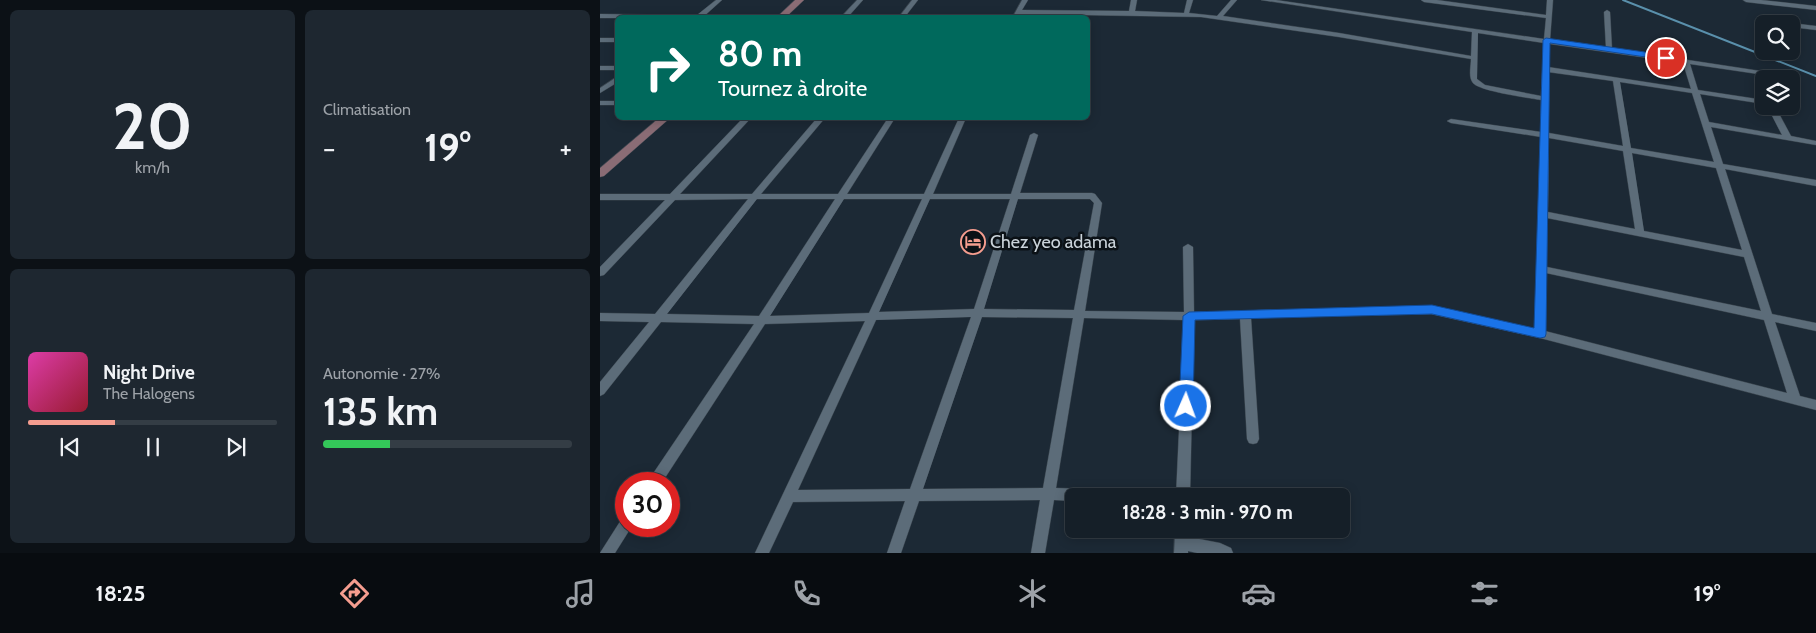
<!DOCTYPE html>
<html lang="fr">
<meta charset="utf-8">
<style>
:root{--surface:#151f28;--page:#1e2730;--text:#f1f3f6;--muted:#9da2a8;--line:#343d45;--accent:#f59d8f}
body{margin:0;font-family:Cabin,sans-serif;background:var(--page);color:var(--text);height:100vh;display:flex;flex-direction:column;font-size:19px;white-space:nowrap}
*{box-sizing:border-box;margin:0}
p{font-size:16px;color:var(--muted)}
.icon{flex:none;width:28px;height:28px;fill:none;stroke:currentColor;stroke-width:2;stroke-linecap:round;stroke-linejoin:round}
.map{position:relative;flex:1;overflow:hidden}
.panel{display:flex;flex-direction:column;gap:10px;padding:10px;background:#0c1116;width:600px}
.panel>*{flex:none}
.banner{position:absolute;left:15px;top:15px;width:475px;height:105px;border-radius:8px;box-shadow:0 2px 12px #0003,0 0 0 1px var(--line);background:#00695c;color:#fff;overflow:hidden}
.buttons{position:absolute;left:1155px;top:15px;display:grid;gap:10px}
.buttons a{display:grid;place-items:center;width:45px;height:45px;border-radius:8px;background:var(--surface);box-shadow:0 2px 12px #0003,0 0 0 1px var(--line);font-size:25px}
.speed{position:absolute;left:15px;top:472px;display:flex;gap:10px;font-size:25px;font-weight:700;text-align:center}
.speed>*{display:grid;place-content:center;width:65px;height:65px;border-radius:50%;background:var(--surface);box-shadow:0 2px 12px #0003,0 0 0 1px var(--line);line-height:1}
.speed .limit{border:8px solid #d22;background:#fff;color:#111}
.pin{position:absolute;display:grid;place-items:center;width:42px;height:42px;color:#fff;margin:-21px;border:2px solid #fff;border-radius:50%;box-shadow:0 1px 5px #0007}
.me{position:absolute;width:55px;margin:-28px;rotate:2deg;stroke-linejoin:round;filter:drop-shadow(0 0 4px #0008)}
.turn{display:flex;align-items:center;gap:18px;height:105px;padding:0 20px;font-size:22px}
.turn .icon{width:65px;height:65px;stroke-width:2.5}
.turn b{display:block;font-size:35px;line-height:42px}
.big{font-size:38px;font-weight:800;line-height:1.1}
.panel .card{flex:1;display:flex;flex-direction:column;justify-content:center;gap:8px;min-width:0;padding:0 18px;border-radius:8px;background:var(--page)}
.panel .dial{align-items:center;gap:0}
.dial b{font-size:65px;line-height:1}
.song{display:flex;align-items:center;gap:15px}
.cover{width:60px;height:60px;border-radius:8px;background:linear-gradient(135deg,hsl(320 70% 55%),hsl(350 70% 35%))}
.played{height:5px;border-radius:2px;background:linear-gradient(90deg,var(--accent) 35%,var(--line) 35%)}
.keys{display:flex;justify-content:space-around;direction:ltr}
.heat{display:flex;justify-content:space-between;align-items:center;font-size:28px;direction:ltr}
.charge{height:8px;border-radius:4px;background:linear-gradient(90deg,#34c759 27%,var(--line) 0)}
.panel .tiles{flex:1;display:grid;gap:10px;grid-template-columns:repeat(2,1fr)}
.trip{position:absolute;left:465px;top:488px;width:285px;height:50px;border-radius:8px;background:var(--surface);box-shadow:0 2px 12px #0003,0 0 0 1px var(--line);font-weight:800;line-height:50px;text-align:center}
.menu{display:flex;height:80px;justify-content:space-around;align-items:center;background:#080c10;color:var(--muted)}
.menu .icon{width:35px;height:35px}
.menu .active{color:var(--accent)}
.menu b{font-size:22px;color:var(--text)}
main{display:flex;flex:1;min-height:0}
.map>svg:first-child{display:block}
.lines{fill:none;stroke-linecap:round;stroke-linejoin:round}
.stream{stroke:#5a90ac;stroke-width:2}
.street-casing{stroke:#39444d;stroke-width:1}
.secondary-casing{stroke:#39444d;stroke-width:1}
.street{fill:#5c6c79;fill-rule:evenodd}
.secondary{fill:#8a6c75;fill-rule:evenodd}
.route{fill:#1a73e8;stroke:#114b97}
.labels{text-anchor:middle;dominant-baseline:central;stroke-width:5;stroke-linejoin:round;paint-order:stroke}
.poi-label{font-size:18px;fill:#cad3da;stroke:#0b1116;text-anchor:start}
</style>
<main>
<section class="panel">
<div class="tiles">
<div class="card dial"><b>20</b><p>km/h</p></div>
<div class="card"><p>Climatisation</p>
<div class="heat"><a>−</a><b class="big">19°</b><a>+</a></div>
</div>
<div class="card">
<div class="song"><i class="cover"></i><div><b>Night Drive</b><p>The Halogens</p></div></div>
<div class="played"></div>
<div class="keys"><svg class="icon" aria-label="previous" viewBox="0 0 24 24"><path d="M18 5L8 12l10 7zM5 5v14"/></svg><svg class="icon" aria-label="pause" viewBox="0 0 24 24"><path d="M8 5v14M16 5v14"/></svg><svg class="icon" aria-label="next" viewBox="0 0 24 24"><path d="M6 5l10 7-10 7zM19 5v14"/></svg></div>
</div>
<div class="card"><p>Autonomie · 27%</p><b class="big">135 km</b><div class="charge"></div></div>
</div>
</section>
<div class="map">
<svg width="1216" height="553" viewBox="0 0 1216 553">
<rect width="100%" height="100%" fill="#1c2935"/>
<g class="lines">
<path class="stream" d="M1023,0L1216,76"/>
<defs>
<g id="street">
<path d="M116,0H122L102,18H0V14L97,15Z"/>
<path d="M257,0H263L247,18H240Z"/>
<path d="M312,0H318L304,18H298Z"/>
<path d="M422,0H428L422,10L529,11L531,0H537L535,11L584,13L587,0H593L589,13L617,16L631,0H637L623,16L739,33L871,56L872,32L661,0H676L944,39L946,18L824,2L821,0H837L946,15L947,0H953L950,40L1006,48L1004,12L1007,10L1010,12L1012,49L1082,59L1085,58L1088,60L1187,75L1188,76L1185,78L1090,64L1098,90L1164,100V104L1100,94L1109,122L1182,135L1167,106H1175L1191,136L1216,141V145L1111,127L1123,164L1216,180V186L1125,169L1172,314L1216,323V331L1175,322L1200,396L1216,400V410L940,338L831,314L651,318L659,439L657,443L653,444L649,443L647,439L640,319L594,320L590,496H576L584,320L484,318L456,488L524,490L529,492L531,496H474V501L454,500L445,553H431L440,500L319,501L301,553H287L305,501L193,502L169,553H155L265,321L165,324L61,484H46L154,324L61,322L4,394L0,396V382L49,322L0,321V313L55,314L148,199L75,200L4,275L0,276V267L65,200H0V194H70L143,118H151L80,194H152L217,118H225L161,194H238L288,118H295L247,194H324L359,118H366L333,194H411L430,135L434,133L438,135L420,193H492L495,194L502,203L485,311L584,312L583,247L588,244L593,247L594,312L831,306L935,329L941,137L851,123L847,121L851,119L941,132V100C929,98 879,91 873,83C868,77 871,66 871,59L739,37L601,17L420,14L418,18H412ZM878,33L944,43L941,96L885,85L877,79ZM950,44L1083,63L1091,89L948,67ZM948,72L1013,81L1023,146L949,133ZM1020,82L1092,93L1114,162L1031,148ZM949,138L1023,151L1035,229L948,212ZM1032,153L1116,168L1142,250L1044,231ZM157,199H235L159,316L67,314ZM244,199H322L269,313L170,316ZM330,199H410L374,309L279,312ZM418,199H490L494,203L474,310L384,309ZM947,218L1144,257L1161,311L947,267ZM946,273L1164,320L1187,393L945,331ZM371,317L310,489L198,490L276,320ZM382,317L473,318L443,488L323,489Z"/>
<path d="M1143,0H1161L1216,6V10L1146,2Z"/>
<path d="M1191,23L1216,26V30L1191,27V24H1189Z"/>
<rect x="0" y="38" width="18" height="4"/>
<rect x="0" y="66" width="18" height="4"/>
<path d="M18,76V82L0,93V88Z"/>
<rect x="0" y="101" width="18" height="4"/>
<path d="M26,518V526H32L15,553H0L21,520Z"/>
<path d="M575,529H589V537L620,543L631,548L633,553H597L588,551V553H574Z"/>
</g>
<g id="secondary">
<path d="M195,0H204L185,18H176Z"/>
<path d="M59,118H70L4,176L0,177V168Z"/>
</g>
</defs>
<use href="#street" class="street-casing"/>
<use href="#secondary" class="secondary-casing"/>
<use href="#street" class="street"/>
<use href="#secondary" class="secondary"/>
</g>
<path class="route" d="M946,38L1066,55L1070,58L1066,60L950,43L946,334L945,337L940,338L832,314L595,320L593,406L591,410L586,412L581,410L579,406L583,316L589,312L832,305L934,328L943,40Z"/>
<defs>
<symbol id="hotel-ring" viewBox="-11 -11 22 22"><circle r="9.5" fill="#0b1116" stroke="#f59d8f" stroke-width="1.5"/><path d="M-6-4.5h1.5V1H6V5H4.5V3h-9V5H-6ZM-4 0a1.8 1.8 0 1 1 3.6 0ZM.5 0V-2.5h3Q6-2.5 6 0Z" fill="#f59d8f"/></symbol>
</defs>
<g fill-rule="evenodd">
<use href="#hotel-ring" x="359" y="228" width="28" height="28"/>
</g>
<g class="labels">
<g class="poi-label">
<text x="390" y="242">Chez yeo adama</text>
</g>
</g>
</svg>
<div class="buttons">
<a><svg class="icon" aria-label="search" viewBox="0 0 24 24"><circle cx="10" cy="10" r="6"/><path d="M15 15l6 6"/></svg></a>
<a><svg class="icon" aria-label="layers" viewBox="0 0 24 24"><path d="M12 4l9 5-9 5-9-5zM3 14l9 5 9-5"/></svg></a>
</div>
<div class="speed"><div class="limit">30</div></div>
<div class="pin" style="left:1066px;top:58px;background:#d93025"><svg class="icon" aria-label="arrive" viewBox="0 0 24 24"><path d="M6 21V4h12l-3 4 3 4H6"/></svg></div>
<svg class="me" style="left:586px;top:406px" viewBox="-20 -20 40 40"><circle r="17" fill="#1a73e8" stroke="#fff" stroke-width="3"/><path d="M0-11L8 9 0 5-8 9z" fill="#fff"/></svg>
<div class="trip">18:28 · 3 min · 970 m</div>
<div class="banner">
<div class="turn"><svg class="icon" aria-label="right" viewBox="0 0 24 24"><path d="M7 20v-9h11M14 6l5 5-5 5"/></svg><div><b>80 m</b>Tournez à droite</div></div>
</div>
</div>
</main>
<nav class="menu">
<b>18:25</b>
<svg class="icon active" aria-label="directions" viewBox="0 0 24 24"><path d="M12 3l9 9-9 9-9-9zM9 14v-3h6M13 9l2 2-2 2"/></svg>
<svg class="icon" aria-label="music" viewBox="0 0 24 24"><path d="M9 18V5l10-2v13"/><circle cx="6" cy="18" r="3"/><circle cx="16" cy="16" r="3"/></svg>
<svg class="icon" aria-label="phone" viewBox="0 0 24 24"><path d="M5 4h4l2 5-3 2q2 4 5 5l2-3 5 2v4C11 20 4 13 5 4z"/></svg>
<svg class="icon" aria-label="climate" viewBox="0 0 24 24"><path d="M12 3v18M4 7l16 10M4 17L20 7"/></svg>
<svg class="icon" aria-label="car" viewBox="0 0 24 24"><path d="M5 17H2v-5l4-1 3-4h7l3 4 3 1v5h-3M9 17h6M6 11h13"/><circle cx="7" cy="17" r="2"/><circle cx="17" cy="17" r="2"/></svg>
<svg class="icon" aria-label="filters" viewBox="0 0 24 24"><path d="M4 7h16M4 17h16"/><circle cx="9" cy="7" r="2"/><circle cx="15" cy="17" r="2"/></svg>
<b>19°</b>
</nav>
